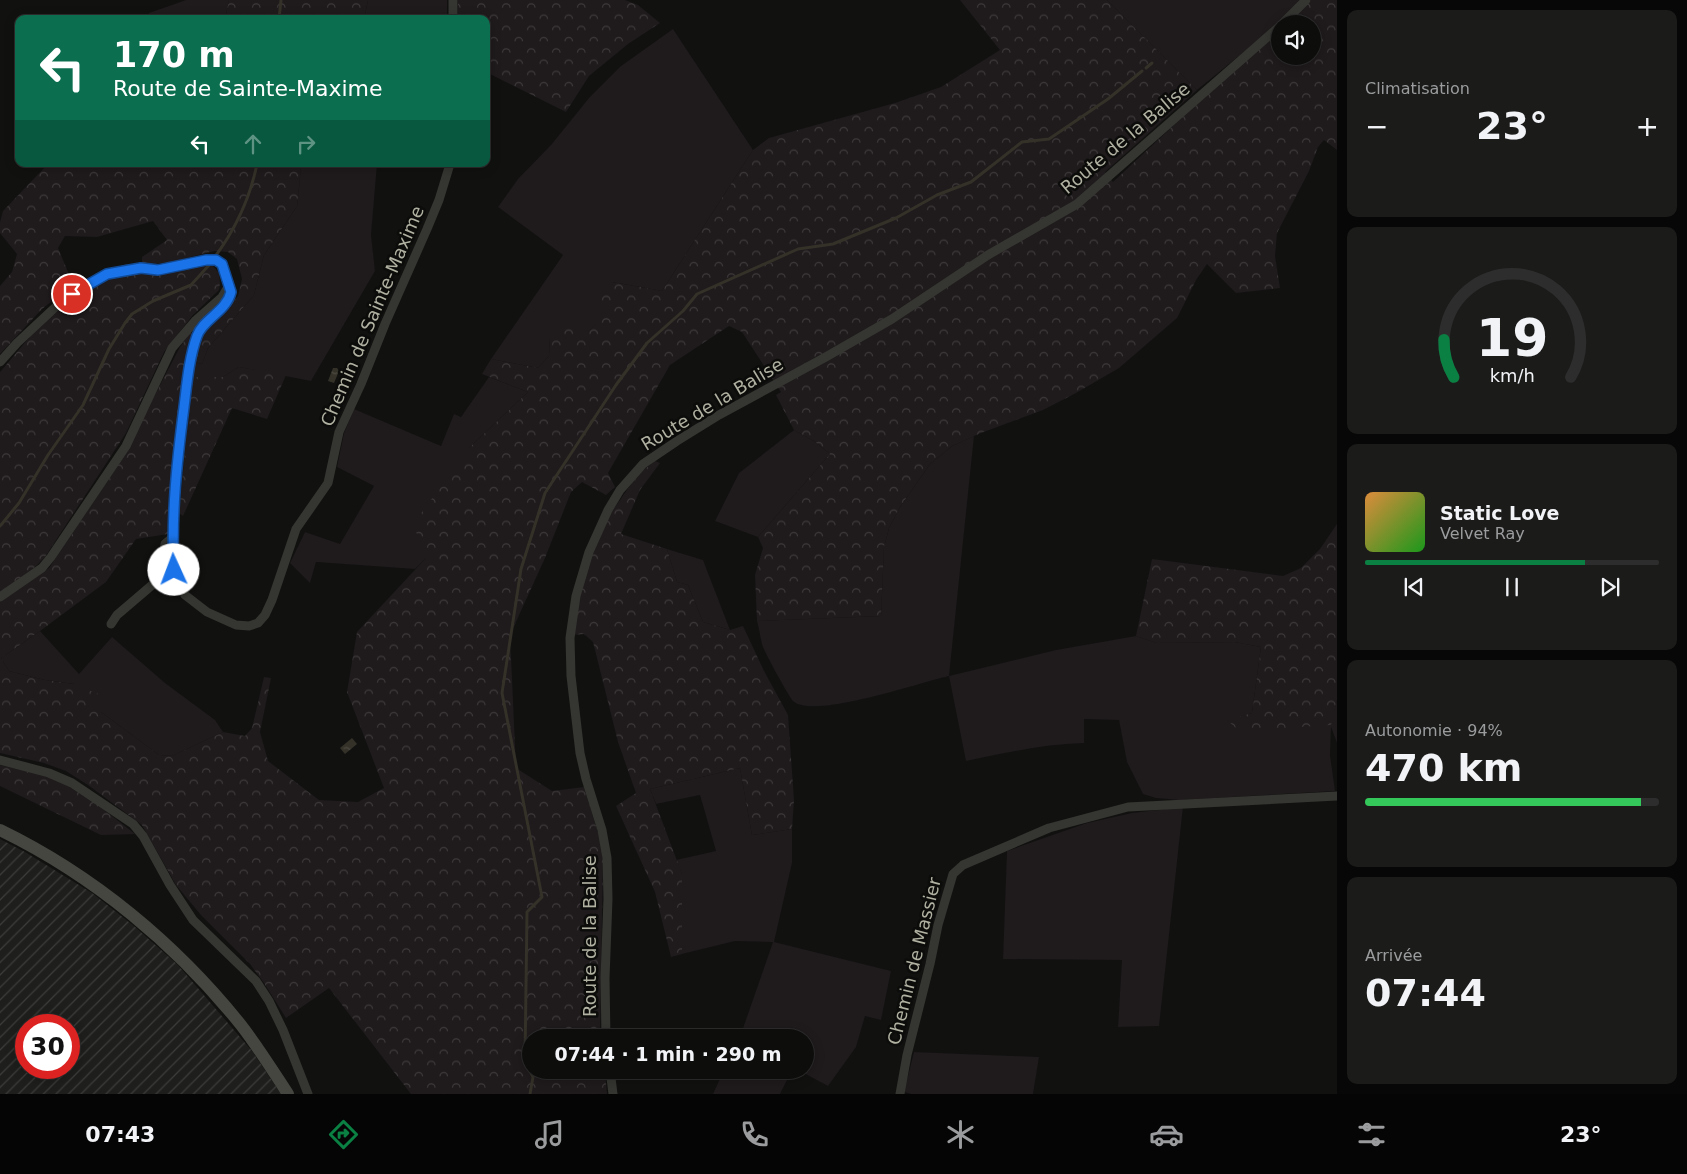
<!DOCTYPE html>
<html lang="fr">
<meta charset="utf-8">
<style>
:root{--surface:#0d0d0c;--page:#1b1b1a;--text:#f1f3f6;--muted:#9a9c9d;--line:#2d2d2d;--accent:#0b8043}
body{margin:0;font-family:"DejaVu Sans",sans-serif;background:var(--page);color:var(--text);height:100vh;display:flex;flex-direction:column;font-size:19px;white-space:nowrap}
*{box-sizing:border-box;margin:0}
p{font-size:16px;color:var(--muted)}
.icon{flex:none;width:28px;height:28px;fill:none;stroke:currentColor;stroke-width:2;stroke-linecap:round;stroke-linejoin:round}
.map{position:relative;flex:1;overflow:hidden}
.panel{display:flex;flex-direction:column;gap:10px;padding:10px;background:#070707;width:350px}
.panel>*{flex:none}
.top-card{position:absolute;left:15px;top:15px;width:475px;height:152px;border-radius:10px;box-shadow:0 2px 12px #0003,0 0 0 1px var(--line);background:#0b6e4f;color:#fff;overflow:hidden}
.controls{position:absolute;left:1271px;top:15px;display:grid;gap:10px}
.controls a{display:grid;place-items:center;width:50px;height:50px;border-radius:50%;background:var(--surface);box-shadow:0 2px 12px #0003,0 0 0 1px var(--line);font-size:25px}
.speed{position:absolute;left:15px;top:1014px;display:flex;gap:10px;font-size:25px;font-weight:700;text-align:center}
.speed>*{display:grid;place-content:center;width:65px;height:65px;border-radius:50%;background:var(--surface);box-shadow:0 2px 12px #0003,0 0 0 1px var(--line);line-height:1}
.speed .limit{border:8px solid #d22;background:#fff;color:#111}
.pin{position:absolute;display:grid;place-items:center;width:42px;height:42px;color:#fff;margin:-21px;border:2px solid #fff;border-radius:50%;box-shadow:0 1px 5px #0007}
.me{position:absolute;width:55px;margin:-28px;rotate:358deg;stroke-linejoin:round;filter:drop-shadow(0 0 4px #0008)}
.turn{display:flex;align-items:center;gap:18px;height:105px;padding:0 15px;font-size:22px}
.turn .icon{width:65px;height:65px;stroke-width:2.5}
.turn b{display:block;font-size:35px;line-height:42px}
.lanes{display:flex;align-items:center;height:48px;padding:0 15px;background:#0003;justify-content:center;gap:25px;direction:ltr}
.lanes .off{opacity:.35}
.big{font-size:38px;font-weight:800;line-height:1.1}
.panel .card{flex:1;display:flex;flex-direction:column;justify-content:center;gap:8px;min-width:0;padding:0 18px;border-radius:10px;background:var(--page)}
.panel .dial{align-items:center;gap:0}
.dial svg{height:130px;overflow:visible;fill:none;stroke:var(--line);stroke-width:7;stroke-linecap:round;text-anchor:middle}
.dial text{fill:var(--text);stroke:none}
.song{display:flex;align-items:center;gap:15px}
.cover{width:60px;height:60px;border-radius:8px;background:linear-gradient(135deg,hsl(30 70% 55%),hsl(120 70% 35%))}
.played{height:5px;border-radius:2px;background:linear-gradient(90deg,var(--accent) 75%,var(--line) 75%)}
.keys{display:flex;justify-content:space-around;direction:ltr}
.heat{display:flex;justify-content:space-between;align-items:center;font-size:28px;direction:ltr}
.charge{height:8px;border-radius:4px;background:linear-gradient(90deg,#34c759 94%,var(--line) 0)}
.trip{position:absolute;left:522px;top:1029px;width:292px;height:50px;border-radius:25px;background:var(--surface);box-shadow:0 2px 12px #0003,0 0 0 1px var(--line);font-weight:800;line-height:50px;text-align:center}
.tabs{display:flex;height:80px;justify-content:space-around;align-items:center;background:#050505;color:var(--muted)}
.tabs .icon{width:35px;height:35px}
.tabs .current{color:var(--accent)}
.tabs b{font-size:22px;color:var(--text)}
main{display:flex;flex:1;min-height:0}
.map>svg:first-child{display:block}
.industrial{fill:url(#industrial-furrows);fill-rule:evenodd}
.grass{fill:#1f1a1c}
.forest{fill:url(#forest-crowns)}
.water{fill:url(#water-ripples)}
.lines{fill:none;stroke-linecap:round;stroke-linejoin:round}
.stream{stroke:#343128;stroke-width:3}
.street{stroke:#353631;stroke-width:9}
.secondary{stroke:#454640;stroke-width:12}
.route-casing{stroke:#114b97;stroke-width:12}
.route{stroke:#1a73e8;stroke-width:9}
.labels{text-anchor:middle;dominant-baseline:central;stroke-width:5;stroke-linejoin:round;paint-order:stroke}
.street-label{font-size:18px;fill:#b1b1a2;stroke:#0c0c0b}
</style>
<main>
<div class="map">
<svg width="1337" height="1094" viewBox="0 0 1337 1094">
<defs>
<pattern id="industrial-furrows" width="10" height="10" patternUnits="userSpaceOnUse" patternTransform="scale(1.25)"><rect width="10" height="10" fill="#1e1e1c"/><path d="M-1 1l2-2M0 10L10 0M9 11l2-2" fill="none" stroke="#3c3c3a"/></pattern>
<pattern id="forest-crowns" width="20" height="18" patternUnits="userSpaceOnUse" patternTransform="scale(1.25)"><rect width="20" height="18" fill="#1f1a1c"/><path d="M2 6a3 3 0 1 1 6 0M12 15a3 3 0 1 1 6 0" fill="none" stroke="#3d393a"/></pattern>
<pattern id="water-ripples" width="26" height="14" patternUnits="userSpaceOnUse" patternTransform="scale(1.25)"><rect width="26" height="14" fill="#343128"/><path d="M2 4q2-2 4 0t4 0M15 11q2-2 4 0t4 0" fill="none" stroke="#4f4c44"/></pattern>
</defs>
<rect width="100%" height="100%" fill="#111110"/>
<path class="industrial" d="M0,839L25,852L92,893L134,926L178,965L252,1051L281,1094H0ZM26,1025H69V1068H26Z"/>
<g class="grass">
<path d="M186,0H229L225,19H149V13Z"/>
<path d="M368,0H447V19H364Z"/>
<path d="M1107,0H1301L1260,39L1197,90Z"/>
<path d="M673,29L753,150L662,291L612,282L607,314L588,332L550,337L549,356L538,368L491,359L563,255L498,207L518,179L551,145L589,98L621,66Z"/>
<path d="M325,164H377L371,235L375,271L311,381L239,367L223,377H192L195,362L202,364L208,348L254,295L264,255L297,206L301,167H324Z"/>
<path d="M489,377L528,392L470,447L426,558L415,569L316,562L310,583L290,563L305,532L340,544L374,486L337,467L344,433L354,409L441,446L454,414L461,417Z"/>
<path d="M794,430L814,441L830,454L758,537L715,521L739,473Z"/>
<path d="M974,436L949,676L1056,650L1136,636L1157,643L1235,642L1261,647L1252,713L1227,721L1330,725L1337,700V743L1331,727L1330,755L1335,791L1179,800L1156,798L1143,794L1127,762L1119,720L1084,719V743C1044,744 1005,753 966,761L949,676C921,682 812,720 793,701C789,697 763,650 762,644C760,636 759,628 757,621L881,616L884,547L889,528L900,507L930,464L952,446Z"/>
<path d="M667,549L703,560L730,630L703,622L688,585L677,582Z"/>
<path d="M40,631L79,674L112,637L165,683L215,720L223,732L172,756L159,755L101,712L74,684L45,680L9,671L1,658Z"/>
<path d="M740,768L752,835L792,829V863L774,942L891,971L881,1020L865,1016L856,1047L828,1086L798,1070H806V1038L740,1037L773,942L735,941L682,954V874L676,860L716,851L700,795L656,804L650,789Z"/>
<path d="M1183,807L1159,1026L1118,1027L1122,960L1003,959L1007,851L1087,823L1132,813Z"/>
<path d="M914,1052L1039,1057L1033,1094H911L904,1092Z"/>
<path d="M724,1070H792L780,1094H713Z"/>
</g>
<g class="forest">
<path d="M229,0H368L364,19H225Z"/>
<path d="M458,0H625L638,5L660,23L628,44L589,76L566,112L486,72V19H458Z"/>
<path d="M960,0H1107L1197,90L1105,172L1113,182L1204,97L1280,32V56H1312V24H1288L1311,0H1337V150L1324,140L1318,147L1309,171L1277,233L1275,256L1280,288L1236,293L1207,264L1196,280L1177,318L1119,368L1076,393L1043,410L981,433L952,446L930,464L900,507L889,528L884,547L881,616L757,621L755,575L763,548L758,537L830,454L814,441L794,430L776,395L781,392L742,332L729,326L670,365L608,473L615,487L606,495L582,482L571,492L545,558L510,635L516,768L552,791L584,787L601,842L603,860L600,1037L531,1038V1070H605L607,1094H411L329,988L286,1018L264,983L250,964L201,915L176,885L142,825L88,785L66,771L44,763L0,753V601L49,568L127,452L149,406L180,347L190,333L194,334L168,534L136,539L106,582L40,631L1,658L9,671L45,680L74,684L101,695V712L159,755L172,756L223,732L245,736L252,728L264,677L271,678L260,732L268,761L319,800L358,802L384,788L347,692L357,632L426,558L413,524L470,447L528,392L482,374L491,359L538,368L549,356L550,337L567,321L588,332L606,314L598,300L612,282L662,291L753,150L769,138L895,103L941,87L1000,50Z"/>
<path d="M48,164H325L324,167H301L297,206L264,255L254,295L208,348L202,364L195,362L199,341L208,329L238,296L242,279L237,259L228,252L214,251L167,263L142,264V257L167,240L153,221L97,237L65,236L58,248L73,284L42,309L0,354V286L12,272L17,254L0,233V222L3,211Z"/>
<path d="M205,264L213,266L219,273L220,283L219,290L193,315L164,352L126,433L45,557L33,569L0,592V372C29,339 65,289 110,278C130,272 151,274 171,272C183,271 194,267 205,264Z"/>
<path d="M239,367L286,375L267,419L232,408L183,516L179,513L192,377H223Z"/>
<path d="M655,461L660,463L640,490L621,534L667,549L677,582L688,585L703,622L730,630L743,626L764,671L788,715L794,800L792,829L752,835L740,768L650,789L682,874V954L671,957L655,892L616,806L636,793L618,742L593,642L584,634L573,635L577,605L595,543L605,522L637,475Z"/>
<path d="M1337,524V700L1331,725L1239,731L1227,720L1252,713L1261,647L1235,642L1157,643L1136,636L1152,559L1283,576L1301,568L1320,549Z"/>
<path d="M0,765L50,776L80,791L135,834L101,835L0,786Z"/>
</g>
<g class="water">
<path d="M333,368H337L339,371L334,383L328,381Z"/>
<path d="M352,738L357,744L345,754L340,748Z"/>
</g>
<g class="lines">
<g class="stream">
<path d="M279,19L281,0"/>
<path d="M1146,68L1152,63"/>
<path d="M214,258C235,230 250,198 257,164"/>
<path d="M0,526L19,503L48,455L83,405L109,349L125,323L132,314L153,301L191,285L211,263"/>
<path d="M530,1094L533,1077L525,1061L527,912L542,897L502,693L521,569L545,493L616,385L647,343L683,311L697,294L798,249L833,244L896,218L937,195L971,182L1022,142L1049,139L1108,99L1142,71"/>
</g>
<g class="street">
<path d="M453,0V19"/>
<path d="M1282,24L1306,0"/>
<path d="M0,362L17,343L63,300L99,277L126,269L141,268L159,270L206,260H216L222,264L231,292L229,301L198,333L193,347L186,390L177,462L172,538L174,570L176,581L185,595L207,612L236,625L249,626L258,623L265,615L272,600L296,529L328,483L339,432L361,384L385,324L427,229L439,200L450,164"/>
<path d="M0,597L42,568L51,557L126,446L172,348L196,320L222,297L228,287"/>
<path d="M111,624L117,615L158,580L161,573L165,544L172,538"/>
<path d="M0,760L49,773L72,783L133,824L143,836L170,885L193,920L256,981L269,1001L283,1030L308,1094"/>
<path d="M606,1038L605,978L608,899L607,858L602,830L586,779L580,753L571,676L570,638L576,596L589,552L608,510L620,490L643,464L677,441L719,415L824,358L892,319L988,255L1077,204L1280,26"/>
<path d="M610,1070L613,1094"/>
<path d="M900,1094L907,1055L930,964L938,925L953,874L963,865L1049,828L1128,807L1337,796"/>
</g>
<path class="secondary" d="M0,830C93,875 176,944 241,1025C258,1047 273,1071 288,1094"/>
</g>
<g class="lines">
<defs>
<path id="route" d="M72,294L107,274L141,268L158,270L206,260H216L222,264L231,292C226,312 203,319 197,336C189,358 187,383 184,407C177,461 171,515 174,570"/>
</defs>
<use href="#route" class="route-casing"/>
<use href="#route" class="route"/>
</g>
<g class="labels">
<g class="street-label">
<text transform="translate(1125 138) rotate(-40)">Route de la Balise</text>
<text transform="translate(372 316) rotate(-67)">Chemin de Sainte-Maxime</text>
<text transform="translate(712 404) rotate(-31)">Route de la Balise</text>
<text transform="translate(589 936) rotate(-90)">Route de la Balise</text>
<text transform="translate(914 961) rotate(-76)">Chemin de Massier</text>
</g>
</g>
</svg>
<div class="controls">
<a><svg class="icon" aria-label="sound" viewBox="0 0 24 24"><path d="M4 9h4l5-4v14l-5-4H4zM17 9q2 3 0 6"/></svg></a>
</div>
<div class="speed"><div class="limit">30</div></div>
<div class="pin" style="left:72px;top:294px;background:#d93025"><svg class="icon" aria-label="arrive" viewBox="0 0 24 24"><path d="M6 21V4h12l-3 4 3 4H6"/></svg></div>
<svg class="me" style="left:174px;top:570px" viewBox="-20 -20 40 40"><circle r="19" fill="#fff"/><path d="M0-13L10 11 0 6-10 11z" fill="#1a73e8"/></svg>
<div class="trip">07:44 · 1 min · 290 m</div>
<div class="top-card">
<div class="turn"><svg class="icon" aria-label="left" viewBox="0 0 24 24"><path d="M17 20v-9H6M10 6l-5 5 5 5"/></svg><div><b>170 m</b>Route de Sainte-Maxime</div></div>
<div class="lanes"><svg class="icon" aria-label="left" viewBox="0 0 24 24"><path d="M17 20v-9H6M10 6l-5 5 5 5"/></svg><svg class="icon off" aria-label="ahead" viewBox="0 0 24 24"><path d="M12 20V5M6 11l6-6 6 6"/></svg><svg class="icon off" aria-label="right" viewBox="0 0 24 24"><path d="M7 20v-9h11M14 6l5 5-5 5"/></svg></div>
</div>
</div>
<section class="panel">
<div class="card"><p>Climatisation</p>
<div class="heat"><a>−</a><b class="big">23°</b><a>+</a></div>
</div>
<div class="card dial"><svg viewBox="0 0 100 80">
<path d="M14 69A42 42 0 1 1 86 69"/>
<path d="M14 69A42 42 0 0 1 8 46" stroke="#0b8043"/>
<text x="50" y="56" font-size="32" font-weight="700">19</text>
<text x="50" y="72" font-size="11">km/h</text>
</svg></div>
<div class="card">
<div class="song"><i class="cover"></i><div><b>Static Love</b><p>Velvet Ray</p></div></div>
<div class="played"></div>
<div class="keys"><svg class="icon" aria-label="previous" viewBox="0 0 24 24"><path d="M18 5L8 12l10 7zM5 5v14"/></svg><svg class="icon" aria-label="pause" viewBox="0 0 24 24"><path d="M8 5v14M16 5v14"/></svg><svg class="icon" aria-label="next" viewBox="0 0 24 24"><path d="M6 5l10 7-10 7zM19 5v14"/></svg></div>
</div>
<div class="card"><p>Autonomie · 94%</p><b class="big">470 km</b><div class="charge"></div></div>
<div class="card"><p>Arrivée</p><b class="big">07:44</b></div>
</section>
</main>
<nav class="tabs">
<b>07:43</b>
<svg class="icon current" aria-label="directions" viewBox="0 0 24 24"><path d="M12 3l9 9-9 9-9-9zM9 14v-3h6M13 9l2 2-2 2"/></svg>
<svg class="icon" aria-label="music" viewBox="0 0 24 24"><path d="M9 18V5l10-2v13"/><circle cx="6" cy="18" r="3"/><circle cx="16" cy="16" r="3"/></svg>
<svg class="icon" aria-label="phone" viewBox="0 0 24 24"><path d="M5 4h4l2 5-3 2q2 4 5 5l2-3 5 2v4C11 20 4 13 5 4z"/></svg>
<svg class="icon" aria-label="climate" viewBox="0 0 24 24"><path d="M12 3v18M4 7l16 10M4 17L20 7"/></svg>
<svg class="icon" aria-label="car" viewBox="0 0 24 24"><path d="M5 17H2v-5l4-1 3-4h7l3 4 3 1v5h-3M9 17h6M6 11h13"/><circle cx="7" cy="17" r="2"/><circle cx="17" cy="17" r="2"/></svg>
<svg class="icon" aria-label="filters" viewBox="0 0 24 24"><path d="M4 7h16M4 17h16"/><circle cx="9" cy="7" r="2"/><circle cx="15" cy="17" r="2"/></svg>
<b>23°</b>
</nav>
